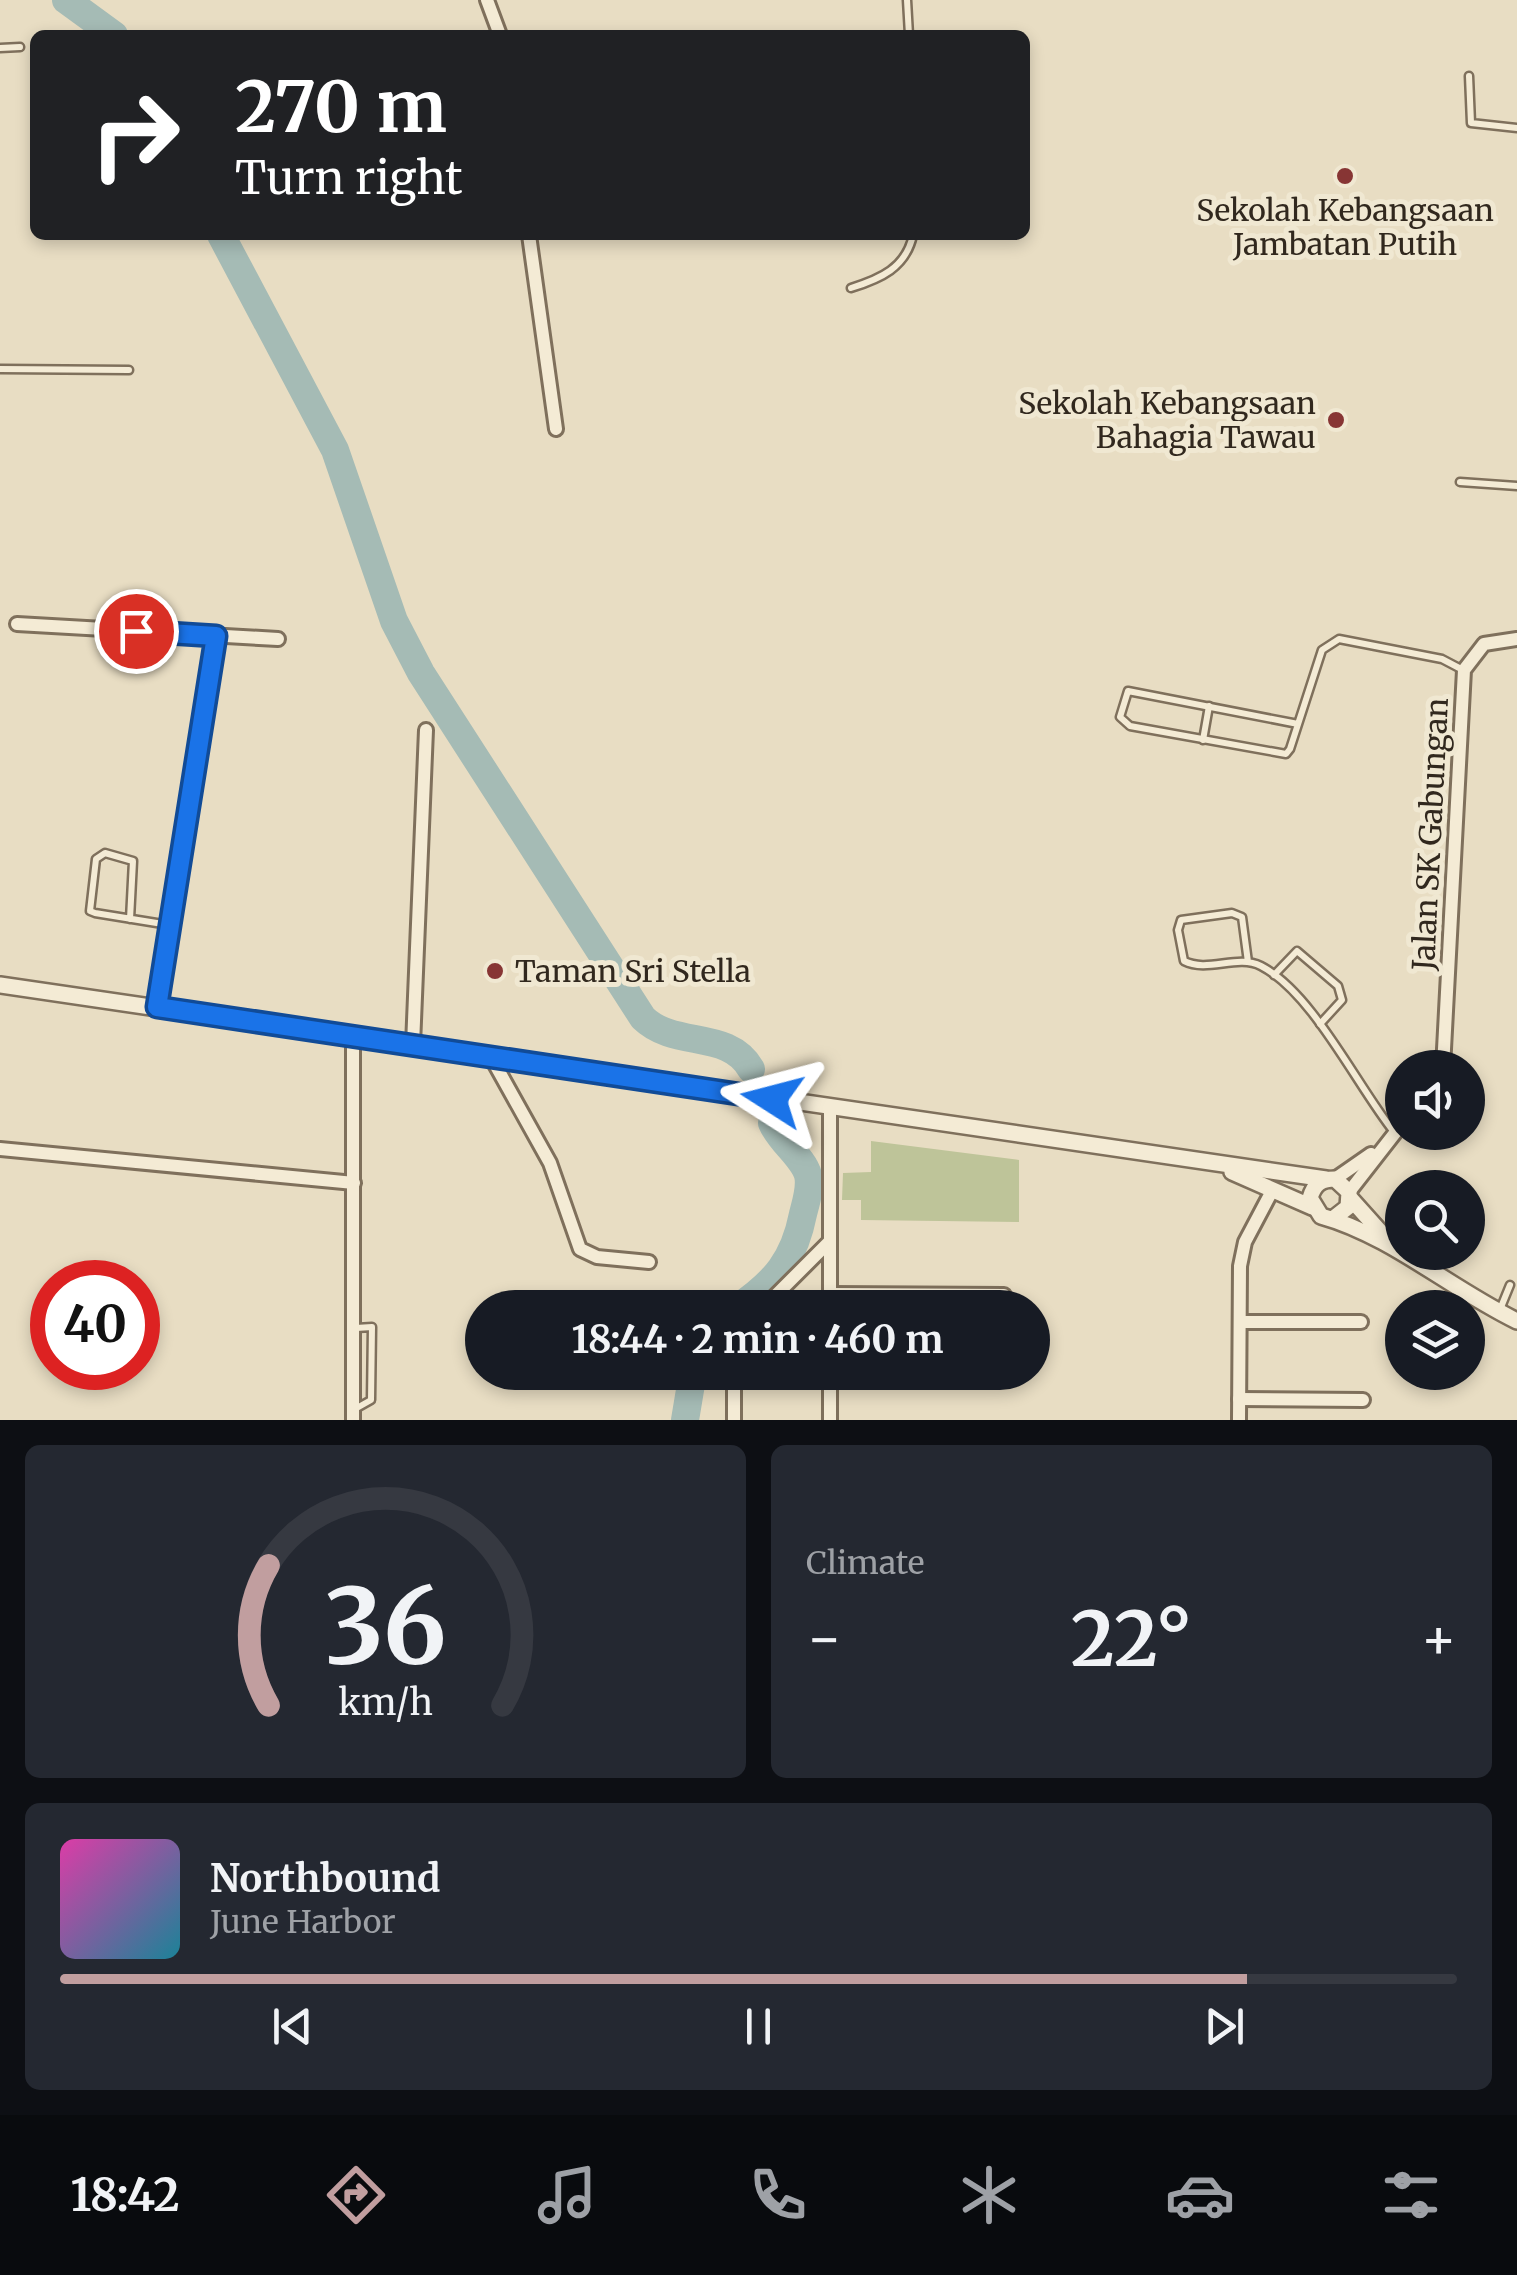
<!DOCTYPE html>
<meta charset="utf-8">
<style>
:root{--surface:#171b24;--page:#242831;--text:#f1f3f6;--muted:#9ea1a6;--line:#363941;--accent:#c19e9f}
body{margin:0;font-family:Merriweather,serif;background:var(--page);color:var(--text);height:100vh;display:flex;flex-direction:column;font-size:38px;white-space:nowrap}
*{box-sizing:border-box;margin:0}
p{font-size:32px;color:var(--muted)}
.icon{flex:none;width:55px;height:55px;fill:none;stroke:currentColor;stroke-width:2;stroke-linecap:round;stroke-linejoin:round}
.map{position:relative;height:1420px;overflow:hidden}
.drawer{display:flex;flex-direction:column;gap:25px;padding:25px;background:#0d0f14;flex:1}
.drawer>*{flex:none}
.banner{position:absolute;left:30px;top:30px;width:1000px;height:210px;border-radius:15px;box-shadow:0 5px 15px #0003;background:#202124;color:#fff;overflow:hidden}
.buttons{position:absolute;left:1385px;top:1050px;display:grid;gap:20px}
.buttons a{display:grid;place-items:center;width:100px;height:100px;border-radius:50%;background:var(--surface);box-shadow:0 5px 15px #0003;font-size:50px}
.speed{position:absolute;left:30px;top:1260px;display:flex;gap:20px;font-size:50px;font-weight:700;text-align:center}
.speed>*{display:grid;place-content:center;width:130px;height:130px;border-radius:50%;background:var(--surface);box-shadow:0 5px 15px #0003;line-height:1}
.speed .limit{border:15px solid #d22;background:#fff;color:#111}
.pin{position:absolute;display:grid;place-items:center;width:85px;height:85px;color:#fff;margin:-42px;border:5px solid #fff;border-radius:50%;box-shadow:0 2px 10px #0007}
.me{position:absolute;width:110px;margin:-55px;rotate:279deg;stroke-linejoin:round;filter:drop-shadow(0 0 8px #0008)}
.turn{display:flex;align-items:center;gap:35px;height:210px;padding:0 40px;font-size:45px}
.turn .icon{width:130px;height:130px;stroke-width:2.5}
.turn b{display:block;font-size:70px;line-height:85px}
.big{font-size:75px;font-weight:700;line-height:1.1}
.drawer .card{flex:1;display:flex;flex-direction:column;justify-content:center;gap:15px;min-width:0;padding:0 35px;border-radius:15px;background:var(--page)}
.drawer .dial{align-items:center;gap:0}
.dial svg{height:260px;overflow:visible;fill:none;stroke:var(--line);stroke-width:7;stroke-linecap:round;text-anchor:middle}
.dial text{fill:var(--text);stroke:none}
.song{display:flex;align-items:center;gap:30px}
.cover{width:120px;height:120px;border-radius:15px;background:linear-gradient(135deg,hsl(320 70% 55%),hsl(190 70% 35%))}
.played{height:10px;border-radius:5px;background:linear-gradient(90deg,var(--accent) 85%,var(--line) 85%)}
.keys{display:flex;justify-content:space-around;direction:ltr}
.heat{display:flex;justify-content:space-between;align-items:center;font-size:55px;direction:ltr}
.drawer .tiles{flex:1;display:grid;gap:25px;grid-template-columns:1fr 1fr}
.card:last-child{grid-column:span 2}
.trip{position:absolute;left:465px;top:1290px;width:585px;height:100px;border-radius:50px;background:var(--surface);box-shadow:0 5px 15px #0003;font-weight:700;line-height:100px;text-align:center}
.dock{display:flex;height:160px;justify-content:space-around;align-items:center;background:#090b0e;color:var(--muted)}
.dock .icon{width:70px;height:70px}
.dock .active{color:var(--accent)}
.dock b{font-size:45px;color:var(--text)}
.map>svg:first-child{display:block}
.green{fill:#bec499}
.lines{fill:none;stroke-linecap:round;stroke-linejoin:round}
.river{stroke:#a5bbb5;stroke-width:28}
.service-casing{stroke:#7f705c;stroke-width:11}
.minor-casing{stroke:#7f705c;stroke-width:18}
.tertiary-casing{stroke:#7f705c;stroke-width:20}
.service{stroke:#f4ebd5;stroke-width:6}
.minor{stroke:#f4ebd5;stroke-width:12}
.tertiary{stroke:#f4ebd5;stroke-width:15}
.route-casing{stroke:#114b97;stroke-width:25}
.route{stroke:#1a73e8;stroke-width:18}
.poi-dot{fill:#873534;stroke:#f0e8d2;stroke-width:4}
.labels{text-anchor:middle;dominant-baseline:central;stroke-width:10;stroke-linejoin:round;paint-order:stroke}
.poi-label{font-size:30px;fill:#31281e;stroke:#f0e8d2}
.street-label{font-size:30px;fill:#31281e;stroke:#f0e8d2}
</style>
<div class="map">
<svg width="1517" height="1420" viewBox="0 0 1517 1420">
<rect width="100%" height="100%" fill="#e8ddc3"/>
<path class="green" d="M871,1141L1019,1160V1222L861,1220V1200H842L843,1173L871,1172Z"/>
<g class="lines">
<g class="river">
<path d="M66,0L114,35"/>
<path d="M221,235L335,450L394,621L421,673L643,1018C675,1049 728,1029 751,1069"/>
<path d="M737,1308C775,1282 794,1260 803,1214C806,1202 811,1187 808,1175C803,1157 780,1142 772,1123"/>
<path d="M685,1420L693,1372"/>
</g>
<defs>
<g id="service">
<path d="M907,0L909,35"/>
<path d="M0,48L20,47"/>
<path d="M1469,76L1471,123L1517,128"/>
<path d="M851,288C880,279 906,268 913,235"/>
<path d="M0,369L129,370"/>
<path d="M1460,482L1517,486"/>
<path d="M1298,724L1128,691L1120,717L1130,726L1286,754L1290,749L1322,650L1339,639L1442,659L1463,670"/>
<path d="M1203,740L1209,706"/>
<path d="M130,919L133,861L105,853L96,859L90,911L95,913L169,925"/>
<path d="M1248,962L1242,917L1232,913L1181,920L1178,930L1184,961C1208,973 1237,954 1261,966C1313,993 1357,1086 1394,1132"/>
<path d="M1274,975L1297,951L1338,986L1342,1000L1320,1024"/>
<path d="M1499,1312L1510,1285"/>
<path d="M355,1409L371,1400L372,1327L356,1328"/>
</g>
<g id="minor">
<path d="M487,0L500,35"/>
<path d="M529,235L556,429"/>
<path d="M17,624L278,639"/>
<path d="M157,1007L216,635"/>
<path d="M353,1036V1420"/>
<path d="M413,1045L426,730"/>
<path d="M491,1057L550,1163L580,1249L597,1257L649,1262"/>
<path d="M1443,1068L1464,670L1484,644L1517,639"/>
<path d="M830,1108V1308"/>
<path d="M0,1149L354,1183"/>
<path d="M1335,1179L1371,1154"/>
<path d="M1349,1192L1402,1124"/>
<path d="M830,1294L1004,1295"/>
<path d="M763,1308L830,1241"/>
<path d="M1240,1322H1361"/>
<path d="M830,1372V1420"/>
<path d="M1239,1399L1363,1400"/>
<path d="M734,1420V1372"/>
<path d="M1239,1420L1240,1266L1245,1242L1273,1189"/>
</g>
<g id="tertiary">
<path d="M0,985L1326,1179"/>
<path d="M1232,1172L1312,1207"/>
<path d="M1350,1198L1393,1246"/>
<path d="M1334,1218L1348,1207L1349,1192L1335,1179C1321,1179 1314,1184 1310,1198L1321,1216C1390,1235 1451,1289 1517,1321"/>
</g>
</defs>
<use href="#service" class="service-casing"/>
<use href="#minor" class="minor-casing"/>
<use href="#tertiary" class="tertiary-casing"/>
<use href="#service" class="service"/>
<use href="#minor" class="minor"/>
<use href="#tertiary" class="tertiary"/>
</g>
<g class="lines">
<defs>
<path id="route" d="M136,631L216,636L157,1007L772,1099"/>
</defs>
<use href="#route" class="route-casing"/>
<use href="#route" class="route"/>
</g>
<g class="poi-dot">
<circle cx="1345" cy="176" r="10"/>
<circle cx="1336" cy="420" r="10"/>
<circle cx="495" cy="971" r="10"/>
</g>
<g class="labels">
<g class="poi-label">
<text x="1345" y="210">Sekolah Kebangsaan<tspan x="1345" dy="34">Jambatan Putih</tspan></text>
<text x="1316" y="403" text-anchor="end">Sekolah Kebangsaan<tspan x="1316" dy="34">Bahagia Tawau</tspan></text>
<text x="515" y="971" text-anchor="start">Taman Sri Stella</text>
</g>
<g class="street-label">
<text transform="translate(1430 834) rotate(-87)">Jalan SK Gabungan</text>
</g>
</g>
</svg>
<div class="buttons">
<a><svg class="icon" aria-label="sound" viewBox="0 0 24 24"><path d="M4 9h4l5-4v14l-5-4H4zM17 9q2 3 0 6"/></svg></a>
<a><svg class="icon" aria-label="search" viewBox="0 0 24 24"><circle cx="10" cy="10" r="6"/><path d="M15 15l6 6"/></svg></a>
<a><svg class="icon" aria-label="layers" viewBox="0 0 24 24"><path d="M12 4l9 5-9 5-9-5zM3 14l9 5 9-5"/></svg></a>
</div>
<div class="speed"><div class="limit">40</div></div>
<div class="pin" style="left:136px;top:631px;background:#d93025"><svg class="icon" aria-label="arrive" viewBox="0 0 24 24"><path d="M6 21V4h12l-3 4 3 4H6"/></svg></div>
<svg class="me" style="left:772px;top:1099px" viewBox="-20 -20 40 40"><path d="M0-17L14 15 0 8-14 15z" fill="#1a73e8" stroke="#fff" stroke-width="4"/></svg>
<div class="trip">18:44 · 2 min · 460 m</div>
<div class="banner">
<div class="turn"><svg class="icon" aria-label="right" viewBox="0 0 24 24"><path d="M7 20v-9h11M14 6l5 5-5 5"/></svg><div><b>270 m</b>Turn right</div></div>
</div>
</div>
<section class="drawer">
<div class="tiles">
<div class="card dial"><svg viewBox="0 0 100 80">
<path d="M14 69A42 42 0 1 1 86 69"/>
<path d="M14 69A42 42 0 0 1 14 26" stroke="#c19e9f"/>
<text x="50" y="56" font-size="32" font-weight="700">36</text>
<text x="50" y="72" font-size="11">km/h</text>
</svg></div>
<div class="card"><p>Climate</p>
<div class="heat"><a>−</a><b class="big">22°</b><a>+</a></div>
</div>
<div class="card">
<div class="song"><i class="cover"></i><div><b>Northbound</b><p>June Harbor</p></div></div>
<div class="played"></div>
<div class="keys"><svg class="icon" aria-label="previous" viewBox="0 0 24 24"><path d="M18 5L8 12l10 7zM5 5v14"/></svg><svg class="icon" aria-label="pause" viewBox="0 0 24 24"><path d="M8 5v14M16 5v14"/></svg><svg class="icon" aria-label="next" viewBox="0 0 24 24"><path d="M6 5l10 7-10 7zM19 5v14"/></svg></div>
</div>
</div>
</section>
<nav class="dock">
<b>18:42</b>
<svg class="icon active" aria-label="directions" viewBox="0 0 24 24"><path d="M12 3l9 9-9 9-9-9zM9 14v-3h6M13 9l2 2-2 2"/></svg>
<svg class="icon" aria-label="music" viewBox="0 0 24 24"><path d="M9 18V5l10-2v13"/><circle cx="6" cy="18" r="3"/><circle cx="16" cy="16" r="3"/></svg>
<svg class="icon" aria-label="phone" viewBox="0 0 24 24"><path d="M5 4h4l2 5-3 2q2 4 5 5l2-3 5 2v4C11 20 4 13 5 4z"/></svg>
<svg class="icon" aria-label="climate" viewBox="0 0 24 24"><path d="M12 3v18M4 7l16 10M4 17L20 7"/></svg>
<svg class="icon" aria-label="car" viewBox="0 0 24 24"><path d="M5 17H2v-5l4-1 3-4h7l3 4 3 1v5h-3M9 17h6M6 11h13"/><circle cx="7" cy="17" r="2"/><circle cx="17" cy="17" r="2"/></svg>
<svg class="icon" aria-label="filters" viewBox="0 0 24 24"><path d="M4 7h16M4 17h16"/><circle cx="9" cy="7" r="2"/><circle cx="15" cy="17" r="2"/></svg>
</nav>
